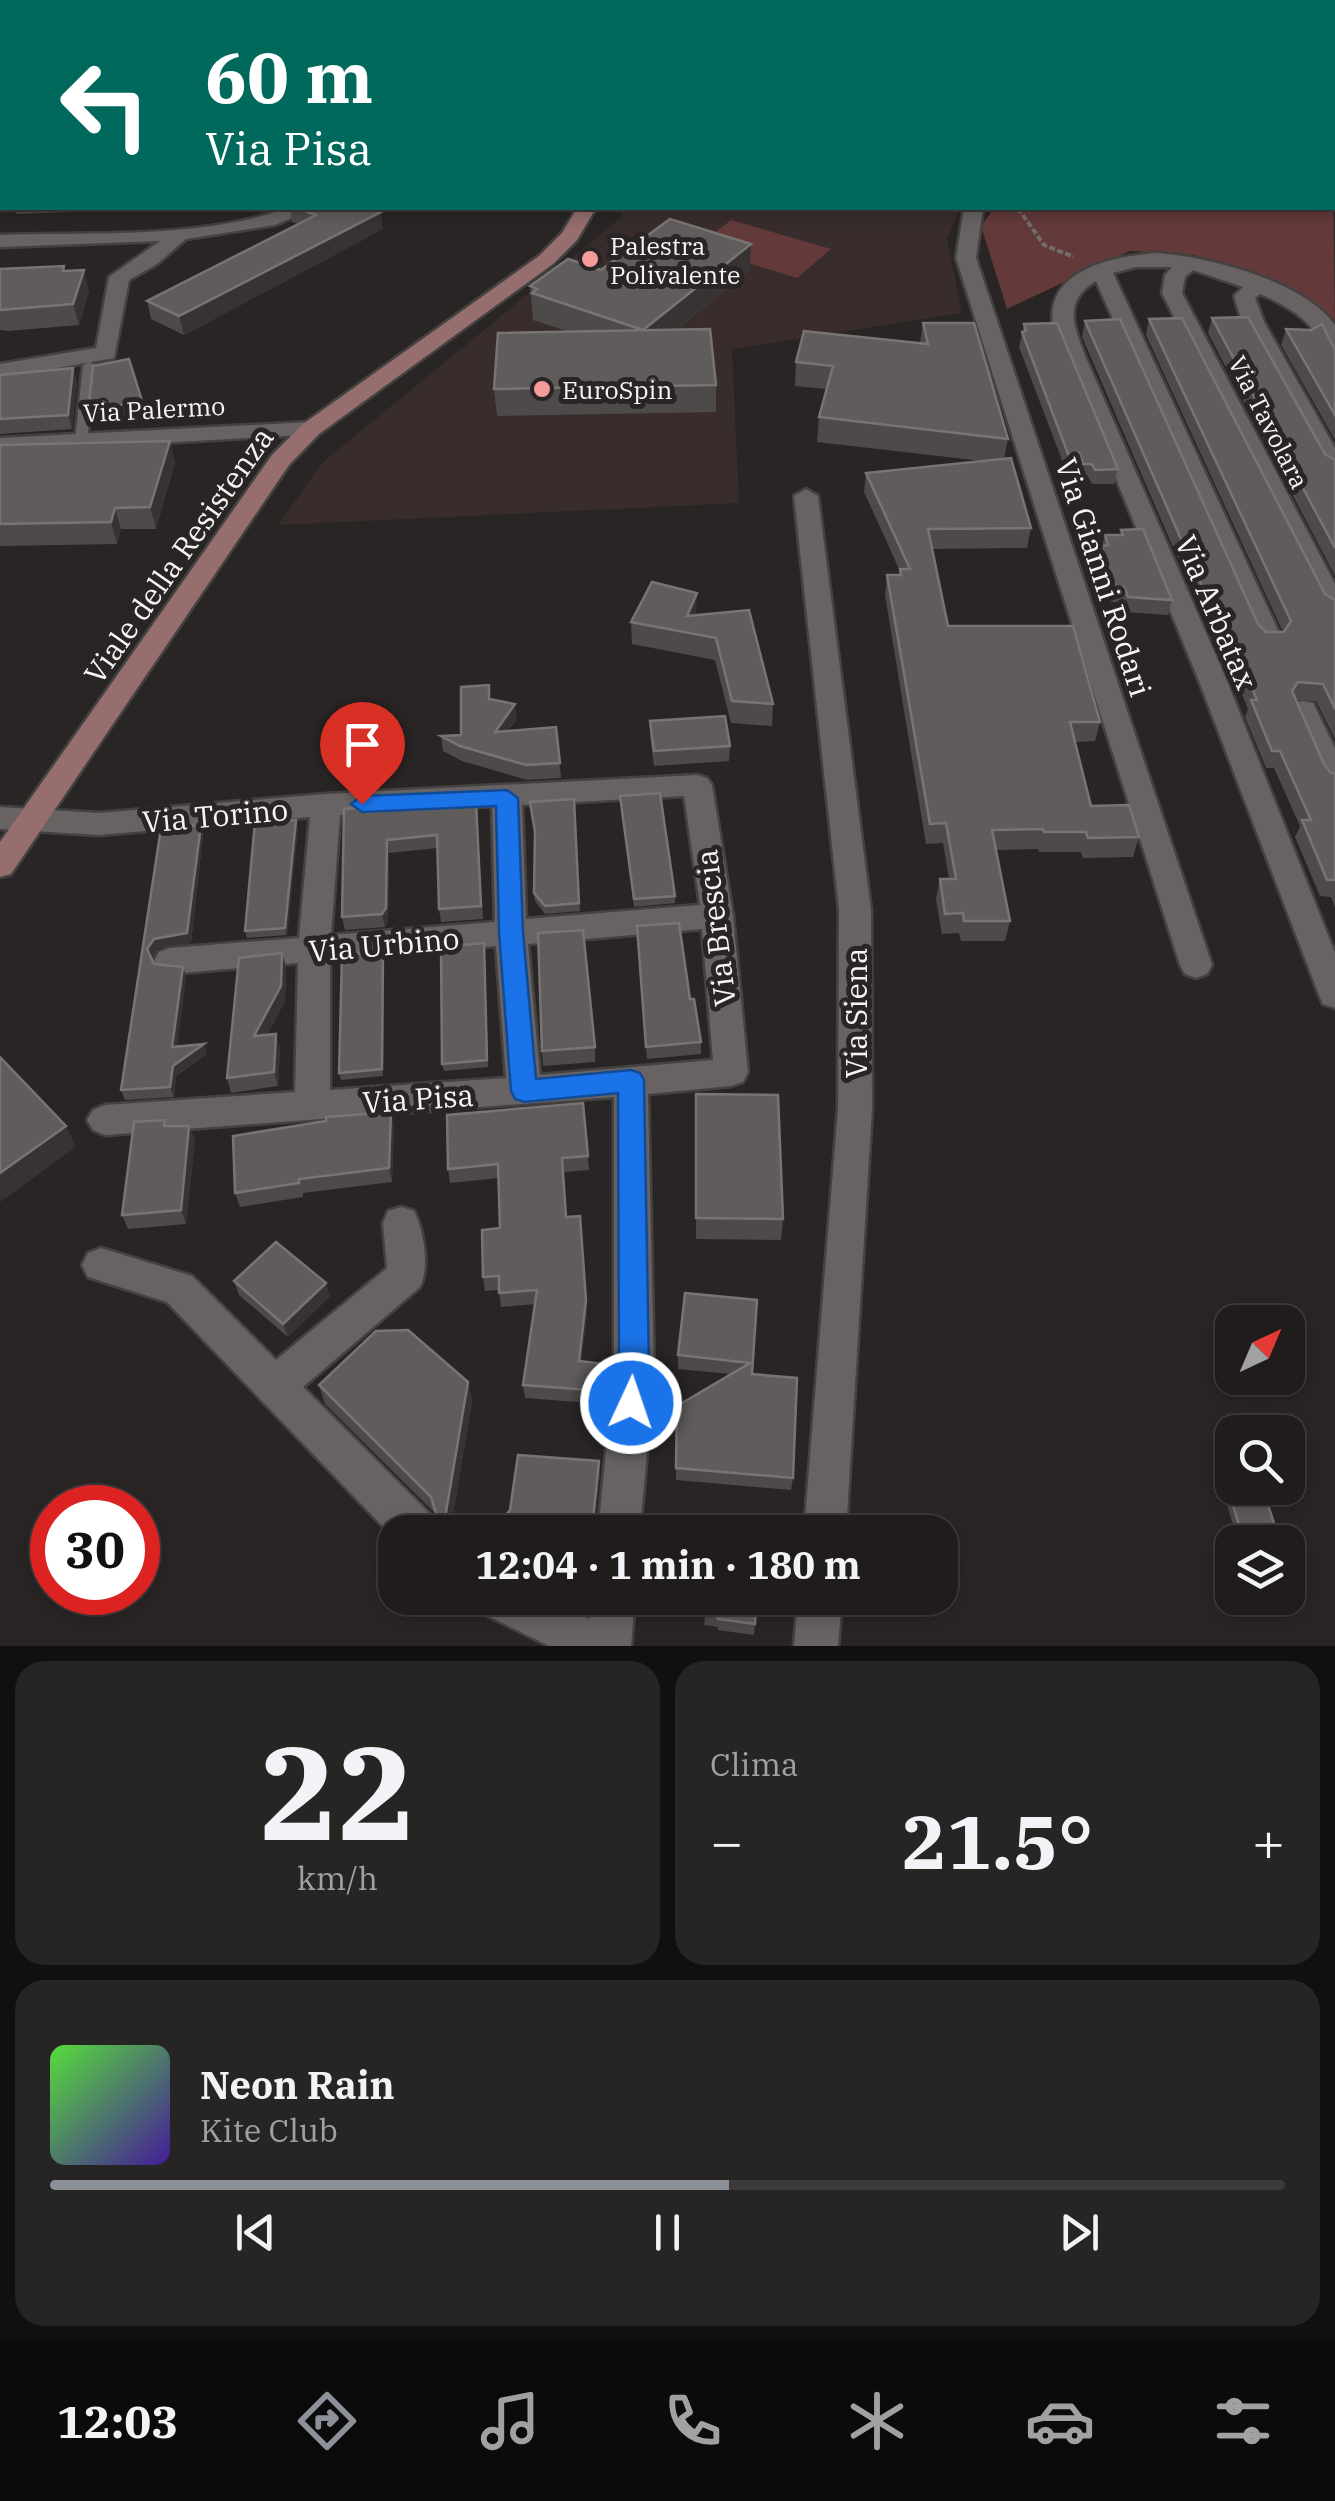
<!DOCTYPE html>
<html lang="it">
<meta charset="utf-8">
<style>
:root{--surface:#1f1c1b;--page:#272524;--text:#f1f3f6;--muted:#a1a1a3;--line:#3c3a3a;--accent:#8c9099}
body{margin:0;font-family:"IBM Plex Serif",serif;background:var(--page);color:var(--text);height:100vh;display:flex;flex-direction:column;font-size:38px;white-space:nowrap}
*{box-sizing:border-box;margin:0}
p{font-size:32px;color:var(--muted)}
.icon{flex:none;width:55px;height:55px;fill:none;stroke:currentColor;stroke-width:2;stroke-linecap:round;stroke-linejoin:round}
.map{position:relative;height:1646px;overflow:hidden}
.side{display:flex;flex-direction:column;gap:15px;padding:15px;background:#110f0f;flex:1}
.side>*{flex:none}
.hud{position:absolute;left:0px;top:0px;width:1335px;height:210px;box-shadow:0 5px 15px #0003,0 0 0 2px var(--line);background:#00695c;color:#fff;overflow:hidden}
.needle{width:65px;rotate:44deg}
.controls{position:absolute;left:1215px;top:1305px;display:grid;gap:20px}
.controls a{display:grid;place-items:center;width:90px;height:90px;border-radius:20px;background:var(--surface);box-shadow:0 5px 15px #0003,0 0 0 2px var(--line);font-size:50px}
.speed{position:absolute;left:30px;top:1485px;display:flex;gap:20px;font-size:50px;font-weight:700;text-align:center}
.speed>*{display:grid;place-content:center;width:130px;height:130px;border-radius:50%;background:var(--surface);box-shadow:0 5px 15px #0003,0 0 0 2px var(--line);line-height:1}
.speed .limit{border:15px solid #d22;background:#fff;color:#111}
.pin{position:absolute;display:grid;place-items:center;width:85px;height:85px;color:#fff;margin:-102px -42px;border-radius:50% 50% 50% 0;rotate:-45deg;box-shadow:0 0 10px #0007}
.pin .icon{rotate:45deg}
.me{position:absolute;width:110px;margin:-55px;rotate:3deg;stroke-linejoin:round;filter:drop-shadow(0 0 8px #0008)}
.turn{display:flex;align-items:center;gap:35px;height:210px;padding:0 40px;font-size:45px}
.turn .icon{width:130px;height:130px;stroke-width:2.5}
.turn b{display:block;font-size:70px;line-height:85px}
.big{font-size:75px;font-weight:800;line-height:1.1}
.side .card{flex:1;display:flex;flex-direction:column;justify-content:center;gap:15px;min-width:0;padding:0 35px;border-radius:30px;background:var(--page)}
.side .dial{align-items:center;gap:0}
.dial b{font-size:130px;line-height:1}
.song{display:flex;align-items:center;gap:30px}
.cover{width:120px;height:120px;border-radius:15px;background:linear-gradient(135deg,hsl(110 70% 55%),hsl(260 70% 35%))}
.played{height:10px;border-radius:5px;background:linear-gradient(90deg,var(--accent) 55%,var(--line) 55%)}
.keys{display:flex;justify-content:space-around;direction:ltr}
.heat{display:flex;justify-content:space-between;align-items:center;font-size:55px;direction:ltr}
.side .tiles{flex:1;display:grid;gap:15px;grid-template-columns:1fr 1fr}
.card:last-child{grid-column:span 2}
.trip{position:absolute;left:378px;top:1515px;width:580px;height:100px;border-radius:30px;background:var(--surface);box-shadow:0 5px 15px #0003,0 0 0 2px var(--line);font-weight:800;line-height:100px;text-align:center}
.tab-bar{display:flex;height:160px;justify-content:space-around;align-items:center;background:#0c0b0b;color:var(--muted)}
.tab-bar .icon{width:70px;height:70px}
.tab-bar .selected{color:var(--accent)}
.tab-bar b{font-size:45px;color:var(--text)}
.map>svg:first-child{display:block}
.built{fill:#382d2c}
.green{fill:#633939}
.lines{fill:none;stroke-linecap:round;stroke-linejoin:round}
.service-casing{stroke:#444141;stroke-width:5}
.minor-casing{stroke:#444141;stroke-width:5}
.tertiary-casing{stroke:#444141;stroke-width:5}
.secondary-casing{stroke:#444141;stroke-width:5}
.path{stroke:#706d6c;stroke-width:4;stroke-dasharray:6 2.5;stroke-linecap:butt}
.service{fill:#686362;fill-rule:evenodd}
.minor{fill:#686362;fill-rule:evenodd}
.tertiary{fill:#686362;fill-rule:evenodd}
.secondary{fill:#956e6d;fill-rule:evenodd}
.wall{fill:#4f4a4a}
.shaded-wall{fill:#383333}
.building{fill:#615c5c;stroke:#787474;stroke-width:2.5}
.route{fill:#1a73e8;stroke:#114b97;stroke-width:2.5}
.poi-dot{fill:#f59b99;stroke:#292524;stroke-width:4}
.labels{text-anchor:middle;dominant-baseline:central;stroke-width:10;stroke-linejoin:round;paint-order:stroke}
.far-poi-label{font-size:25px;fill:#f7f4f4;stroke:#292524;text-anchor:start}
.far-street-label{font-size:25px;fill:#f7f4f4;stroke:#292524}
.street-label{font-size:30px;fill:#f7f4f4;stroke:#292524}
</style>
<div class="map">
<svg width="1335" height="1646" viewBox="0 0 1335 1646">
<rect width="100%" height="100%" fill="#292524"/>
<path class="built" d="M617,208H960L947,239L962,313L732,349L739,503L278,525L322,463L623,216Z"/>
<g class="green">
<path d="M1333,152L1335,325L1330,316L1195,255L1130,251L1007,309L981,226L994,208H1332Z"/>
<path d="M731,220L831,249L797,278L696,247Z"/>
</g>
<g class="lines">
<defs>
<path id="service" d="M89,362L95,365L87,441L81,445L75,441L83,365Z"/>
<g id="minor">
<path d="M288,208H315L275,225L186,239L157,264L129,280L114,358L0,378V364L96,348L109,277L160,241L0,247V235C93,232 201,239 288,208Z"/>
<path d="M964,208H983L976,258L1212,965L1207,974L1196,978L1185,974L1180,965L956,258Z"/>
<path d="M1157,253C1209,257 1304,281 1335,325V350L1327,348C1309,320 1291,307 1260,294L1255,298L1264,322L1335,448V476L1323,469L1242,322L1234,296L1243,287L1193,270L1185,277L1182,293L1335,584V617L1322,609L1162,293L1165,275L1172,267H1136L1113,273L1282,639L1278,645H1260L1256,639L1096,281C1062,301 1074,327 1086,358L1227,681L1335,953V1008L1323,1004L1319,995L1199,681L1053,325C1045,269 1115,256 1157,253Z"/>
<path d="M311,422L323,429L319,434L0,452V438Z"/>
<path d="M806,489L818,496L871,910L872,1109L846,1532H804L838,1109L839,910L794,496Z"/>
<path d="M1303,701L1313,703L1335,748V789L1325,786L1320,779L1289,710L1293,703Z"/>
<path d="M697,775L707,778L712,785L733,916L748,1072L743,1082L731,1086L648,1094L654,1371L640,1532H598L614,1371V1097L105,1135L93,1130L87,1120L93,1110L105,1105L295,1092L298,963L170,974L159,970L154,961L159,952L170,948L299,938L310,817L99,835L0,829V807L99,813L326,794ZM684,796L700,905L526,919L522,805ZM492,806L495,922L331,935L340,815ZM702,929L713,1060L540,1075L528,944ZM496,946L506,1078L330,1090V960Z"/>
<path d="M401,1207L414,1211C424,1232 430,1267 420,1287L303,1387L433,1517L439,1532H395V1539L167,1302L88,1277L82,1265L88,1253L101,1248L192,1276L276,1360L387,1268L383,1223L388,1211Z"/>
<path d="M475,1598H544L589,1619L591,1598H635L631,1646H549L482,1613Z"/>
<path d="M798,1598H842L838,1646H794Z"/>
</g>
<path id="tertiary" d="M0,12L2,13V23L0,22Z"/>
<g id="secondary">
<rect x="1332" y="33" width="3" height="10"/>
<path d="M577,208H596L577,240L553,264L319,434L289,465L11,874L0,877V842L272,455L303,424L539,256L562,233Z"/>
</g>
</defs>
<use href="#service" class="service-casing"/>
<use href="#minor" class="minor-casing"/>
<use href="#tertiary" class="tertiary-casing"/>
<use href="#secondary" class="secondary-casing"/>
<path class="path" d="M1018,208L1044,245L1074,257"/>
<use href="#service" class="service"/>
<use href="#minor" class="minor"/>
<use href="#tertiary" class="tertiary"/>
<use href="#secondary" class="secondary"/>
</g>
<g class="wall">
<path d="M457,0H618V2H458Z"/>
<path d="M690,0H1011L1010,2H692Z"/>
<path d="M1045,0H1335V30H1332V2H1045Z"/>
<path d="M14,208H180L16,214Z"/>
<path d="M290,208H369L383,229L184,335L151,319L147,301L298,224L292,222Z"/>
<path d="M751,244L750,270L676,330L716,385V412L497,416L494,389L570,332L533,320L530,286L601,270Z"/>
<path d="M0,269L66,271L89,291L79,325L8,331L0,330Z"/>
<path d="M1212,318L1325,454L1335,460V576L1208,333Z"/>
<path d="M1149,319L1325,594L1335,600V739L1316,701L1295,700L1324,764L1331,773H1335V907L1331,897L1320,896L1295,837L1300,826L1274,768H1266L1245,717L1248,709L1230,665H1224L1082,337L1085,321L1258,624L1266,632H1283L1146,335Z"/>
<path d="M923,323L1008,439L1004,459L1031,528L1027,548L932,549L948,626L1100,722L1095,741L1075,742L1091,806L1139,837L1133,857L1083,858L1081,852H1039L1038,849L996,850L1010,921L1005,941H961L959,933L942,934L936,899L940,879H949L943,843L926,844L885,595L887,575H899L900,571L864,492L866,473L982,461L817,442L819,417L826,389L795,386L796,362L920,343Z"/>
<path d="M1024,324L1118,469L1114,484H1092L1089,478H1080L1076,468H1065L1019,347Z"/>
<path d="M1286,329L1335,350V440L1281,345Z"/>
<path d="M73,368L77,383L72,429L0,434V375Z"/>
<path d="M0,445L175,462L156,529H121L117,544L0,546Z"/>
<path d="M1121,530L1172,600L1168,615L1124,612L1121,602H1111L1098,560L1105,535H1120Z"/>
<path d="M696,615L773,704L772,726L731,723L715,660L632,644L631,622Z"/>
<path d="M490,699L517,719L508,731L556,727L561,778L527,780L462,761L443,751L441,736L461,735Z"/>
<path d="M650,721L730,746L729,761L654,766L650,736Z"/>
<path d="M620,796L675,896V903L634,907Z"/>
<path d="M574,799L580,911L545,914L535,901L534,893Z"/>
<path d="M476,801L483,919L441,922L439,909L437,848L389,853L388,921L385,927L345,930L342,917L344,809Z"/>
<path d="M296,820L298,827L287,935L247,938L245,931Z"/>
<path d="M201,825L203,835L191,943L158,948L152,958L154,964L183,967L186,976L177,1047L207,1054L176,1076L174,1097L125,1100L121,1090L161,828Z"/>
<path d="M637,938L690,999L701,1042V1054L647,1059Z"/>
<path d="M485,951L488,1067L444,1071L442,1064Z"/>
<path d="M383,952L384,959L383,1076L341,1080L339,1073Z"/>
<path d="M282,953L286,968L285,1001L267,1035L280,1048L278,1086L231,1093L227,1078Z"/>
<path d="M595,1047V1062L543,1066L542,1051Z"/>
<path d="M696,1094L783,1219L781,1240L696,1239Z"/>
<path d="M583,1103L589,1170L563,1172L566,1217L587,1313L581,1362L606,1364L607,1377L604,1404L525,1398L523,1385L535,1304L501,1307L499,1290L485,1291L483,1277L500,1228L499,1178L450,1183L448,1169Z"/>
<path d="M391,1112L394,1127L392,1182L303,1193V1197L240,1207L235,1193Z"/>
<path d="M189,1126L195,1140L186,1224L128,1229L122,1215Z"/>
<path d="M234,1281L330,1296L288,1337L239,1295Z"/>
<path d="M757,1300L752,1374L793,1478L791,1490L676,1480L677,1406L731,1374L678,1369V1355Z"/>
<path d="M468,1382L472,1401L450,1532H441L436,1514L325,1404L319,1385Z"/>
<path d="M600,1473L595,1521L608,1532H503L500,1521Z"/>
<path d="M1231,1499L1277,1532L1273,1538L1238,1541L1227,1505Z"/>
<path d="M684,1598H757L754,1635L718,1630V1627L704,1625L705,1616L683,1614Z"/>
</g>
<g class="shaded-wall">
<path d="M509,0H568V2H489Z"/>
<path d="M851,0H1011L1010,2H840V1Z"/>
<path d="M381,212L383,229L184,335L179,316Z"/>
<path d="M751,244L750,270L643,356V330Z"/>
<path d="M84,270L89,291L79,325L73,304Z"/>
<path d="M73,368L77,383L72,429L68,415Z"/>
<path d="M142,401L145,415L92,425L88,411Z"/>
<path d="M170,441L175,462L156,529L150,507Z"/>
<path d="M115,508L121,529L117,544L111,522Z"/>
<path d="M697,593L696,615L687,616Z"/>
<path d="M515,704L517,719L497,747L495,732Z"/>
<path d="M296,820L298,827L287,935L285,928Z"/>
<path d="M201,825L203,835L191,943L158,948L151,959L147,949Z"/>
<path d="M387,840L389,853L388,921L385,927L382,914Z"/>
<path d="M383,952L384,959L383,1076L382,1069Z"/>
<path d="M282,953L286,968L285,1001L259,1051L254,1036Z"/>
<path d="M183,967L186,976L176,1057L172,1047Z"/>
<path d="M276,1034L280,1048L278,1086L274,1072Z"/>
<path d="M204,1044L207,1054L176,1076L174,1097L170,1087L173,1066Z"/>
<path d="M391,1112L394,1127L392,1182L389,1168Z"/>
<path d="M66,1126L76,1147L0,1202V1173Z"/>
<path d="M189,1126L195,1140L186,1224L181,1210Z"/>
<path d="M326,1283L330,1296L288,1337L283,1324Z"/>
<path d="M586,1300L587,1313L580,1374L579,1361Z"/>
<path d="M606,1364L607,1377L604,1404L603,1391Z"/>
<path d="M468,1382L472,1401L450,1532H446L444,1524Z"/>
<path d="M599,1461L600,1473L594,1532L593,1520Z"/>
</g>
<g class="building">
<path d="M469,0H509L489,2H471Z"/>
<path d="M574,0H611L613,2H576Z"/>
<path d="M708,0H851L840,1L841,2H710Z"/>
<path d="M1217,0H1335V12H1332V2H1218Z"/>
<path d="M297,208H369L381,212L179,316L147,301L316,215Z"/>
<path d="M670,219L751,244L643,330L532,293L537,289L530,286L568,259L601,270Z"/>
<path d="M64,266L63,271L84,270L73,304L0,310V269Z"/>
<path d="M1248,317L1325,454L1335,460V548L1212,318Z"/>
<path d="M1182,318L1325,594L1335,600V709L1323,684L1298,682L1292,691L1324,764L1331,773H1335V880H1327L1302,820H1311L1280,751H1272L1251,700H1257L1235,648H1229L1085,321L1120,319L1258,624L1266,632H1284L1291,621L1149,319Z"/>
<path d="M923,323H974L1008,439L819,417L833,366L796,362L804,331L928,344Z"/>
<path d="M1057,323L1118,469L1095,470L1092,464H1083L1079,453L1068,454L1022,332L1026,331L1024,324Z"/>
<path d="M1322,324L1335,350V415L1286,329L1311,330Z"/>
<path d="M710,329L716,385L494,389L498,333Z"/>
<path d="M129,359L142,401L88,411L93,366Z"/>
<path d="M73,368L68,415L0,419V375Z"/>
<path d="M170,441L150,507L115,508L111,522L0,524V445Z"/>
<path d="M1011,458L1031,528L928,529L948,626H1073L1100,722H1070L1091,806L1129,805L1139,837L1088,838L1086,832H1044L1043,829L992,830L1010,921H964L963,913L945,914L940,879H956L946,823L930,824L887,575H901L900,569H910L866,473Z"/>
<path d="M1143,529L1172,600L1128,597L1124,587H1114L1101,546L1108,545L1105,535H1123L1121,530Z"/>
<path d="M652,582L697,593L687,616L749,610L773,704L732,701L716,638L631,622Z"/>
<path d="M489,685V699L515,704L495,732L556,727L560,763L526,765L460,746L441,736L461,735V687Z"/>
<path d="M725,716L730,746L654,751L650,721Z"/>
<path d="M660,793L675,896L634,899L620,796Z"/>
<path d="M574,799L579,903L545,906L534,893L535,832L530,802Z"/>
<path d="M476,801L481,906L439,909L437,835L387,840L386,908L382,914L342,917L344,809Z"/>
<path d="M296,820L285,928L245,931L255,822Z"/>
<path d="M201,825L187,933L154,939L147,949L154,964L183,967L172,1047L204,1044L173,1066L170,1087L121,1090L161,828Z"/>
<path d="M679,923L690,999H694L701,1042L646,1047L637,926Z"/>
<path d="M583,930L595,1047L542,1051L538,933Z"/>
<path d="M484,943L487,1060L442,1064L441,947Z"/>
<path d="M383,952L382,1069L339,1073L342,955Z"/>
<path d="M282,953L281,986L254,1036L276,1034L274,1072L227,1078L239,958Z"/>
<path d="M0,1057L66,1126L0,1173Z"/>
<path d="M696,1094L778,1095L783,1219L696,1218Z"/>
<path d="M583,1103L588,1156L562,1158L566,1217L580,1216L586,1300L579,1361L606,1364L603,1391L523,1385L537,1290L499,1293V1276L483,1277L482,1230L500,1228L498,1164L448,1169L447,1115Z"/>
<path d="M391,1112L389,1168L299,1179V1183L235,1193L233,1136L326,1121V1117Z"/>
<path d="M165,1120L164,1126H189L181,1210L122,1215L134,1122Z"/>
<path d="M276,1242L326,1283L283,1324L234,1281Z"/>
<path d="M685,1293L757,1300L752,1374L797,1378L793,1478L676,1468L677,1406L750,1363L678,1355Z"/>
<path d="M408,1330L468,1382L444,1524L437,1517L431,1497L319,1385L376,1331Z"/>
<path d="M518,1455L599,1461L593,1520L607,1524L606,1532H514L500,1521L510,1510Z"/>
<path d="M1265,1496L1277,1532L1242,1535L1231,1499Z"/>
<path d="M101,1499L108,1508H92Z"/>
<path d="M684,1598H757L755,1624L718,1619V1616L705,1614V1605L683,1602Z"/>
</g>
<path class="route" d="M507,790L518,798L523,932L536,1079L631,1070L640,1073L644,1080L649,1370L642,1413L631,1418L621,1413L616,1403L619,1370L618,1093L524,1102L515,1099L511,1091L499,932L496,806L362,812L351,804L362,796Z"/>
<g class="poi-dot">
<circle cx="590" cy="259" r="10"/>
<circle cx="542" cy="389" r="10"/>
</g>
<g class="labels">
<g class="far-poi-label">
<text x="610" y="245">Palestra<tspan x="610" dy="29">Polivalente</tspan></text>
<text x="562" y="389">EuroSpin</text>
</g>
<g class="far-street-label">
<text transform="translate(154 409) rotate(-3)">Via Palermo</text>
<text transform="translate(1269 422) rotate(63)">Via Tavolara</text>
</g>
<g class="street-label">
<text transform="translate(178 555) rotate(-55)">Viale della Resistenza</text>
<text transform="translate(1104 577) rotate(72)">Via Gianni Rodari</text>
<text transform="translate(1217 612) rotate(67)">Via Arbatax</text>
<text transform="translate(215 815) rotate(-5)">Via Torino</text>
<text transform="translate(715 928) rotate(-97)">Via Brescia</text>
<text transform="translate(384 944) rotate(-5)">Via Urbino</text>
<text transform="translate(855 1013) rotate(-90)">Via Siena</text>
<text transform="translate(418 1098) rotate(-4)">Via Pisa</text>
</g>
</g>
</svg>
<div class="controls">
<a><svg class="needle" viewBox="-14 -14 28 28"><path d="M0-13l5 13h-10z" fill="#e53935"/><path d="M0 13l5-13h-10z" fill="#a1a1a3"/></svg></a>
<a><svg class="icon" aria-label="search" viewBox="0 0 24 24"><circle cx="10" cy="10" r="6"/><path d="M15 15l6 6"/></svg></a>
<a><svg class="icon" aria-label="layers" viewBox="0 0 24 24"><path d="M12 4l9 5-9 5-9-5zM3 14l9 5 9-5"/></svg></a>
</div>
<div class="speed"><div class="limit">30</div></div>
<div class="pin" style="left:362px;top:804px;background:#d93025"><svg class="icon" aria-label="arrive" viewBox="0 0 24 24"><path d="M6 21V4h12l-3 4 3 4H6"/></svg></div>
<svg class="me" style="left:631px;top:1403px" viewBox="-20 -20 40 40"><circle r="17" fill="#1a73e8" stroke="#fff" stroke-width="3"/><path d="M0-11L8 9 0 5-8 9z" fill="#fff"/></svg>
<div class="trip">12:04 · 1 min · 180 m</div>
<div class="hud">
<div class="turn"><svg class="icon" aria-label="left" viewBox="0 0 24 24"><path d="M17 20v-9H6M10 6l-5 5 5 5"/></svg><div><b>60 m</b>Via Pisa</div></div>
</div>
</div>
<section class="side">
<div class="tiles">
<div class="card dial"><b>22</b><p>km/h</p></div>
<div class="card"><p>Clima</p>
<div class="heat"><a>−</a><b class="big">21.5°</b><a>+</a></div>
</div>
<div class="card">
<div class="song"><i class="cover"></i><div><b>Neon Rain</b><p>Kite Club</p></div></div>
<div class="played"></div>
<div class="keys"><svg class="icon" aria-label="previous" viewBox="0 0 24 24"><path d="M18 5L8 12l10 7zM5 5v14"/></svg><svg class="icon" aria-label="pause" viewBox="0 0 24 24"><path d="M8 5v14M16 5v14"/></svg><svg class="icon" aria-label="next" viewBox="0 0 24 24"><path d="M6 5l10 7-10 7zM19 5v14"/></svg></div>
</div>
</div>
</section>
<nav class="tab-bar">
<b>12:03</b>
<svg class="icon selected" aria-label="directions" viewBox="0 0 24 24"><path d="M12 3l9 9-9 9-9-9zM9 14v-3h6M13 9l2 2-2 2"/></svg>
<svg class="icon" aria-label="music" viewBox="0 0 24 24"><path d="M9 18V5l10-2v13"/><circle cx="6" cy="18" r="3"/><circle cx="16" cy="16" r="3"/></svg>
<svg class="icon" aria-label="phone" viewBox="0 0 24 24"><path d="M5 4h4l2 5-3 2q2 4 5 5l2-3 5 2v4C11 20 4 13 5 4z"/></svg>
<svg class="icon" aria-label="climate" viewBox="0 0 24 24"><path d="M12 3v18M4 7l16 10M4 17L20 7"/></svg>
<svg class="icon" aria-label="car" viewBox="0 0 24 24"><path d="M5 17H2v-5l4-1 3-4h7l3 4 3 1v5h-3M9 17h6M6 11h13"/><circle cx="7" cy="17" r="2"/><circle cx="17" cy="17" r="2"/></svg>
<svg class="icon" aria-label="filters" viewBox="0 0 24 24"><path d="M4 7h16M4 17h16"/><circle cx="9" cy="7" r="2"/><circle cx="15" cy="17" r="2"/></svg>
</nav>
